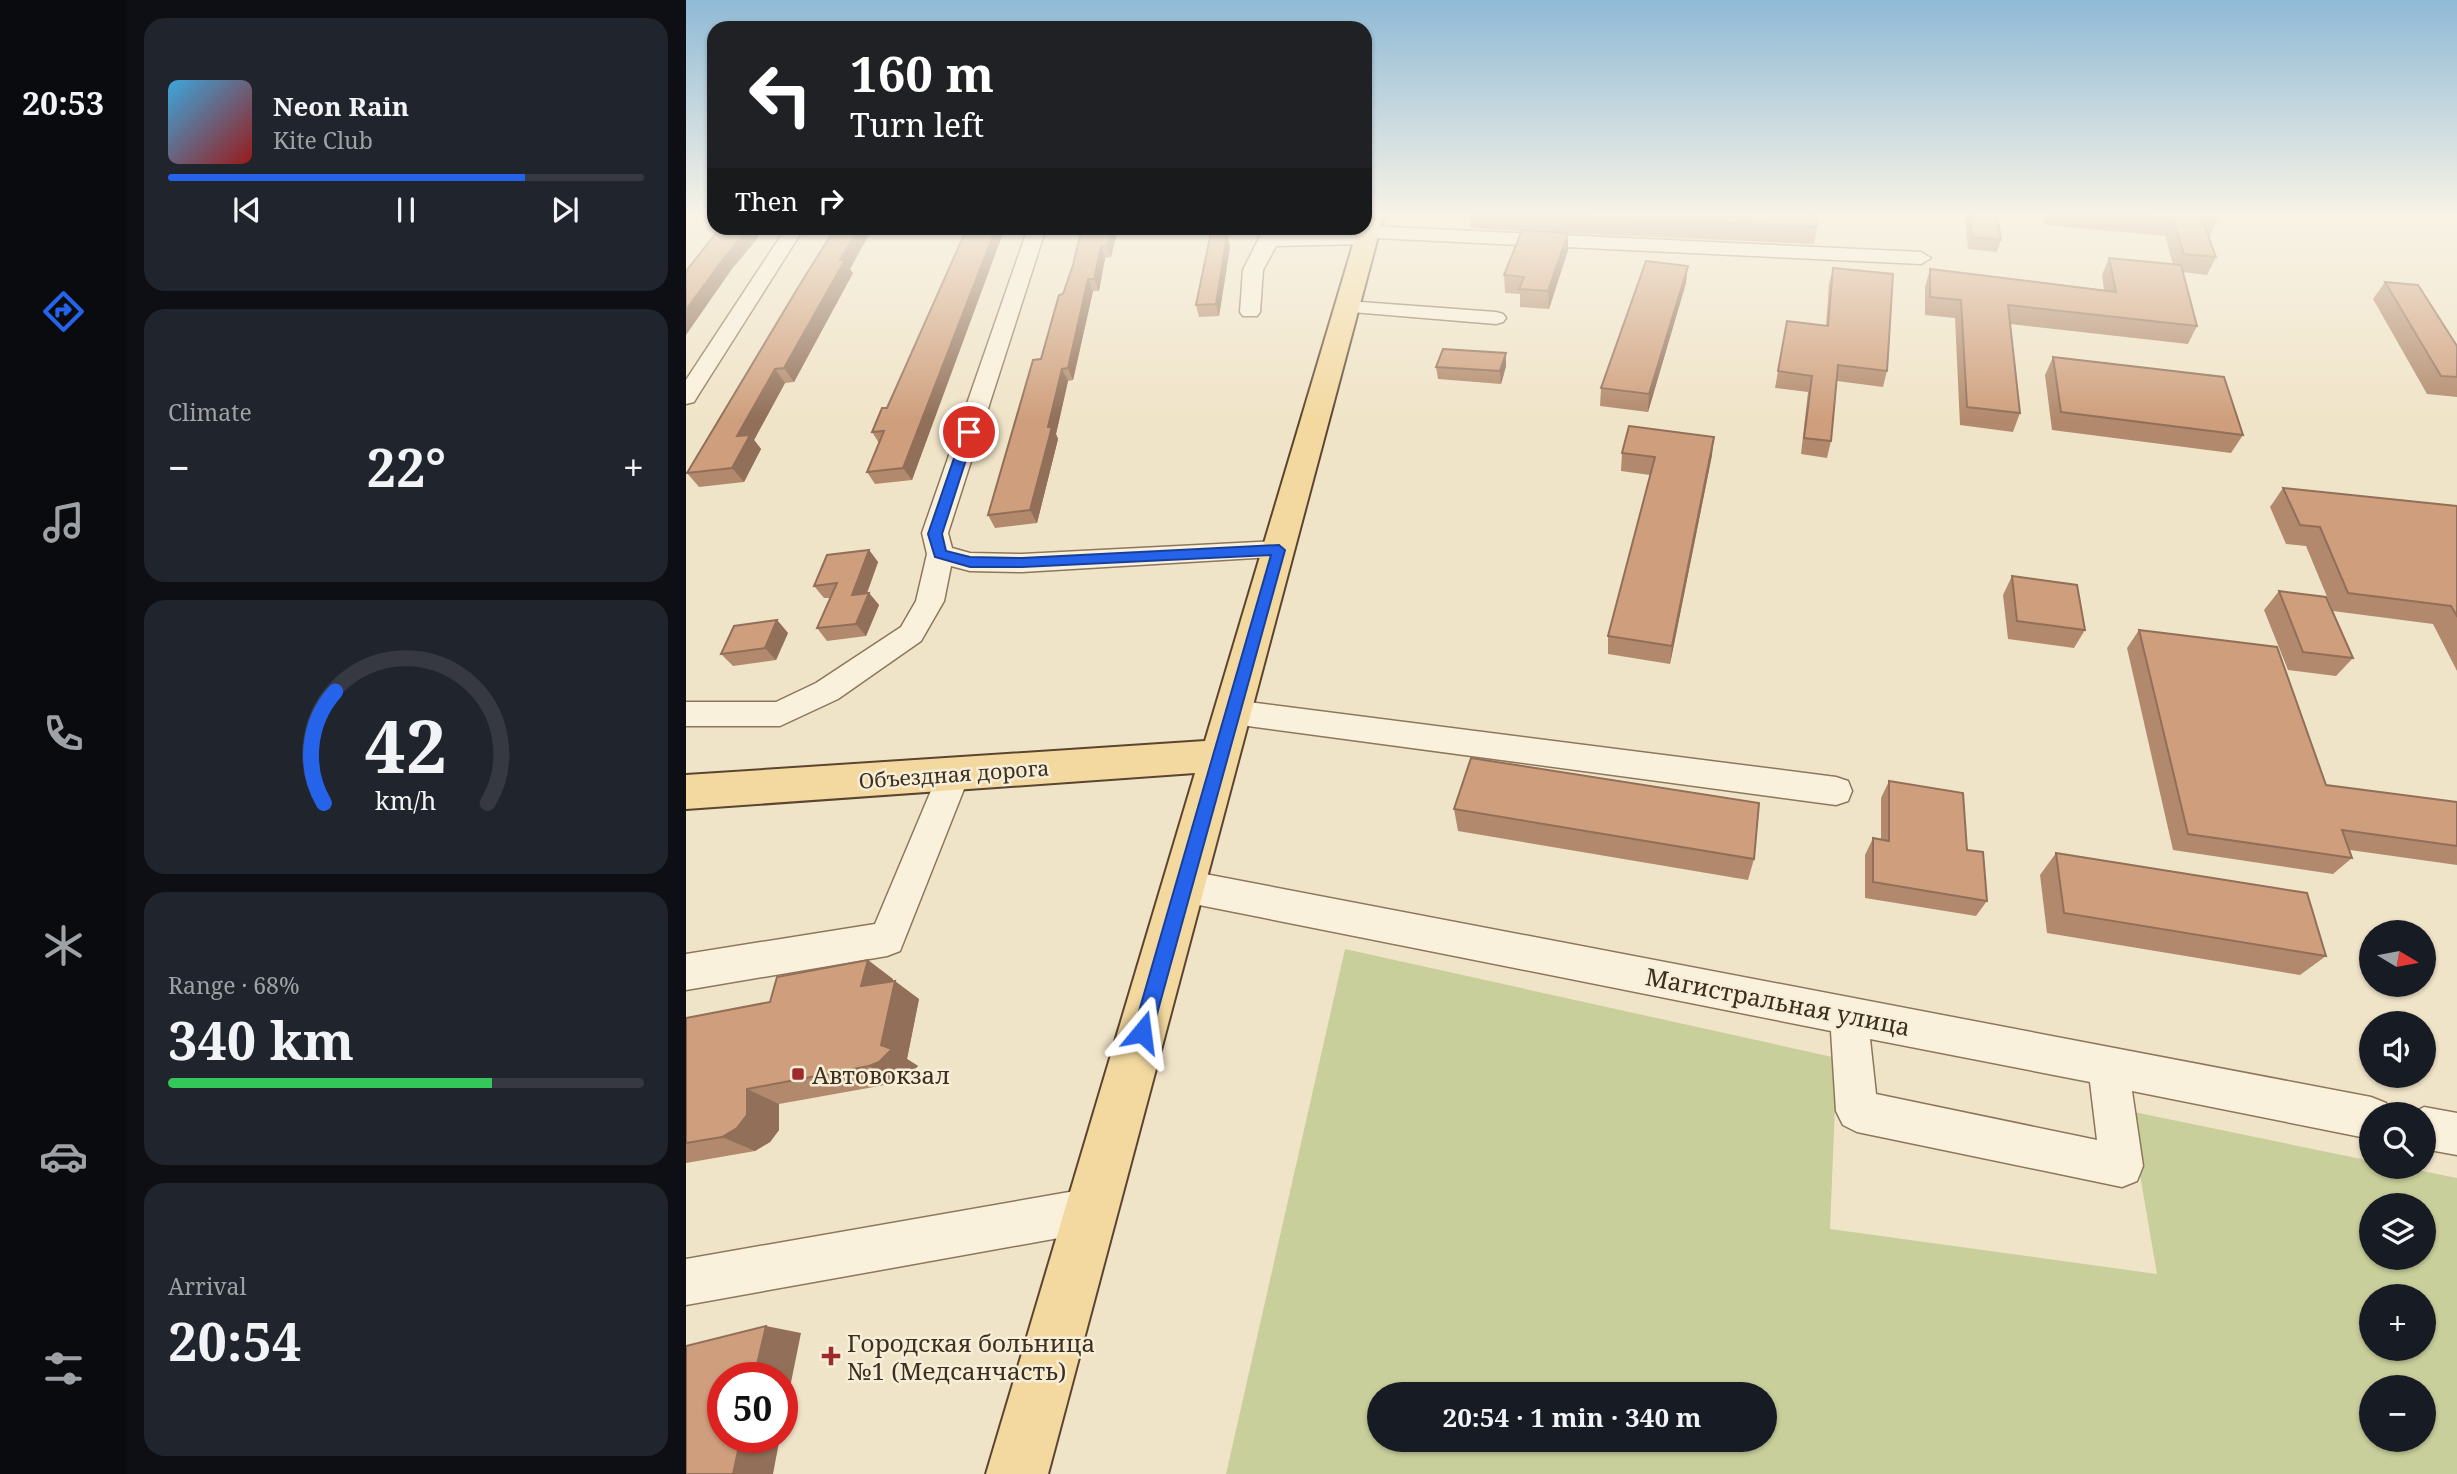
<!DOCTYPE html>
<meta charset="utf-8">
<style>
:root{--surface:#171b24;--page:#20242c;--text:#f1f3f6;--muted:#9ea1a6;--line:#363941;--accent:#2563eb}
body{margin:0;font-family:"Noto Serif",serif;background:var(--page);color:var(--text);height:100vh;display:flex;flex-direction:column;font-size:26px;white-space:nowrap}
*{box-sizing:border-box;margin:0}
p{font-size:23px;color:var(--muted)}
.icon{flex:none;width:38px;height:38px;fill:none;stroke:currentColor;stroke-width:2;stroke-linecap:round;stroke-linejoin:round}
.map{position:relative;flex:1;overflow:hidden}
.details{display:flex;flex-direction:column;gap:18px;padding:18px;background:#0d0f14;width:560px}
.details>*{flex:none}
.guide{position:absolute;left:21px;top:21px;width:665px;height:214px;border-radius:21px;box-shadow:0 2px 5px #0004;background:#202124;color:#fff;overflow:hidden}
.needle{width:46px;rotate:100deg}
.controls{position:absolute;left:1673px;top:920px;display:grid;gap:14px}
.controls a{display:grid;place-items:center;width:77px;height:77px;border-radius:50%;background:var(--surface);box-shadow:0 2px 5px #0004;font-size:35px}
.speed{position:absolute;left:21px;top:1362px;display:flex;gap:14px;font-size:35px;font-weight:700;text-align:center}
.speed>*{display:grid;place-content:center;width:91px;height:91px;border-radius:50%;background:var(--surface);box-shadow:0 2px 5px #0004;line-height:1}
.speed .limit{border:10px solid #d22;background:#fff;color:#111}
.pin{position:absolute;display:grid;place-items:center;width:60px;height:60px;color:#fff;margin:-30px;border:4px solid #fff;border-radius:50%;box-shadow:0 2px 7px #0007}
.me{position:absolute;width:77px;margin:-38px;rotate:16deg;stroke-linejoin:round;filter:drop-shadow(0 0 5px #0008)}
.turn{display:flex;align-items:center;gap:24px;height:147px;padding:0 28px;font-size:32px}
.turn .icon{width:91px;height:91px;stroke-width:2.5}
.turn b{display:block;font-size:49px;line-height:60px}
.then{display:flex;align-items:center;height:66px;padding:0 28px;background:#0003;gap:14px;font-size:26px}
.big{font-size:52px;font-weight:700;line-height:1.1}
.details .widget{flex:1;display:flex;flex-direction:column;justify-content:center;gap:10px;min-width:0;padding:0 24px;border-radius:21px;background:var(--page)}
.details .dial{align-items:center;gap:0}
.dial svg{height:182px;overflow:visible;fill:none;stroke:var(--line);stroke-width:7;stroke-linecap:round;text-anchor:middle}
.dial text{fill:var(--text);stroke:none}
.song{display:flex;align-items:center;gap:21px}
.cover{width:84px;height:84px;border-radius:10px;background:linear-gradient(135deg,hsl(200 70% 55%),hsl(0 70% 35%))}
.played{height:7px;border-radius:4px;background:linear-gradient(90deg,var(--accent) 75%,var(--line) 75%)}
.keys{display:flex;justify-content:space-around;direction:ltr}
.heat{display:flex;justify-content:space-between;align-items:center;font-size:38px;direction:ltr}
.charge{height:10px;border-radius:5px;background:linear-gradient(90deg,#34c759 68%,var(--line) 0)}
.trip{position:absolute;left:681px;top:1382px;width:410px;height:70px;border-radius:35px;background:var(--surface);box-shadow:0 2px 5px #0004;font-weight:700;line-height:70px;text-align:center}
main{display:flex;flex:1;min-height:0}
.tabs{display:flex;flex-direction:column;width:126px;justify-content:space-around;align-items:center;background:#090b0e;color:var(--muted)}
.tabs .icon{width:49px;height:49px}
.tabs .on{color:var(--accent)}
.tabs b{font-size:32px;color:var(--text)}
.map>svg:first-child{display:block}
.green{fill:#c9cf9b;fill-rule:evenodd}
.lines{fill:none;stroke-linecap:round;stroke-linejoin:round}
.minor-casing{stroke:#8d765c;stroke-width:3}
.major-casing{stroke:#5b4430;stroke-width:4}
.minor{fill:#faf1dc;fill-rule:evenodd}
.major{fill:#f3d9a0;fill-rule:evenodd}
.wall{fill:#b2896c}
.shaded-wall{fill:#916f58}
.building{fill:#cf9f7d;stroke:#916f58;stroke-width:2}
.route{fill:#2563eb;stroke:#184099;stroke-width:2}
.poi-dot{fill:#9e2a2b;stroke:#f7eed8;stroke-width:2.5}
.labels{text-anchor:middle;dominant-baseline:central;stroke-width:5;stroke-linejoin:round;paint-order:stroke}
.street-label{font-size:21px;fill:#3d2e20;stroke:#f7eed8}
.near-street-label{font-size:24px;fill:#3d2e20;stroke:#f7eed8}
.near-poi-label{font-size:24px;fill:#3d2e20;stroke:#f7eed8;text-anchor:start}
</style>
<main>
<nav class="tabs">
<b>20:53</b>
<svg class="icon on" aria-label="directions" viewBox="0 0 24 24"><path d="M12 3l9 9-9 9-9-9zM9 14v-3h6M13 9l2 2-2 2"/></svg>
<svg class="icon" aria-label="music" viewBox="0 0 24 24"><path d="M9 18V5l10-2v13"/><circle cx="6" cy="18" r="3"/><circle cx="16" cy="16" r="3"/></svg>
<svg class="icon" aria-label="phone" viewBox="0 0 24 24"><path d="M5 4h4l2 5-3 2q2 4 5 5l2-3 5 2v4C11 20 4 13 5 4z"/></svg>
<svg class="icon" aria-label="climate" viewBox="0 0 24 24"><path d="M12 3v18M4 7l16 10M4 17L20 7"/></svg>
<svg class="icon" aria-label="car" viewBox="0 0 24 24"><path d="M5 17H2v-5l4-1 3-4h7l3 4 3 1v5h-3M9 17h6M6 11h13"/><circle cx="7" cy="17" r="2"/><circle cx="17" cy="17" r="2"/></svg>
<svg class="icon" aria-label="filters" viewBox="0 0 24 24"><path d="M4 7h16M4 17h16"/><circle cx="9" cy="7" r="2"/><circle cx="15" cy="17" r="2"/></svg>
</nav>
<section class="details">
<div class="widget">
<div class="song"><i class="cover"></i><div><b>Neon Rain</b><p>Kite Club</p></div></div>
<div class="played"></div>
<div class="keys"><svg class="icon" aria-label="previous" viewBox="0 0 24 24"><path d="M18 5L8 12l10 7zM5 5v14"/></svg><svg class="icon" aria-label="pause" viewBox="0 0 24 24"><path d="M8 5v14M16 5v14"/></svg><svg class="icon" aria-label="next" viewBox="0 0 24 24"><path d="M6 5l10 7-10 7zM19 5v14"/></svg></div>
</div>
<div class="widget"><p>Climate</p>
<div class="heat"><a>−</a><b class="big">22°</b><a>+</a></div>
</div>
<div class="widget dial"><svg viewBox="0 0 100 80">
<path d="M14 69A42 42 0 1 1 86 69"/>
<path d="M14 69A42 42 0 0 1 19 20" stroke="#2563eb"/>
<text x="50" y="56" font-size="32" font-weight="700">42</text>
<text x="50" y="72" font-size="11">km/h</text>
</svg></div>
<div class="widget"><p>Range · 68%</p><b class="big">340 km</b><div class="charge"></div></div>
<div class="widget"><p>Arrival</p><b class="big">20:54</b></div>
</section>
<div class="map">
<svg width="1771" height="1474" viewBox="0 0 1771 1474">
<rect width="100%" height="100%" fill="#f0e4c8"/>
<path class="green" d="M659,949L1151,1058L1144,1229L1471,1274L1443,1111L1685,1161V1167H1717L1771,1178V1474H540ZM1685,1206H1738V1258H1685ZM1685,1297H1738V1349H1685ZM1685,1388H1738V1440H1685ZM693,1395H1078V1440H693Z"/>
<g class="lines">
<defs>
<g id="minor">
<path d="M682,226L1235,252L1245,258L1235,264L689,238L680,244L590,246L577,270L574,312L571,316H557L554,312L557,270L578,228H596L594,235L673,233L675,228Z"/>
<path d="M100,228H118L11,397L8,402L0,404V380Z"/>
<path d="M342,228H360L262,533L266,548L284,553L336,554L593,541L602,544L606,550L602,556L336,572L284,571L265,566L258,601L235,641L152,699L94,726H0V702H90L130,683L215,627L230,601L241,554L236,533Z"/>
<path d="M661,301L810,312L817,314L820,318L817,322L810,324L654,311L651,307L654,303Z"/>
<path d="M547,700L1150,777L1162,781L1166,791L1162,801L1150,805L547,724L536,720L532,712L536,704Z"/>
<path d="M268,761L279,765L284,774L214,951L201,956L0,990V954L189,924L252,774L257,765Z"/>
<path d="M498,870L1685,1097L1700,1103L1704,1115H1685V1139L1446,1091L1457,1166L1451,1181L1436,1187L1171,1132L1157,1125L1150,1111L1145,1031L498,902L486,897L480,886L486,875ZM1184,1039L1404,1082L1411,1140L1190,1094Z"/>
<path d="M1738,1107L1771,1113V1155L1738,1149V1115H1723Z"/>
<path d="M406,1188L421,1195L428,1210L421,1225L406,1232L0,1305V1259Z"/>
</g>
<path id="major" d="M679,214H698L362,1474H300L509,773L0,809V775L519,741L672,228H679Z"/>
</defs>
<use href="#minor" class="minor-casing"/>
<use href="#major" class="major-casing"/>
<use href="#minor" class="minor"/>
<use href="#major" class="major"/>
</g>
<g class="wall">
<path d="M783,214H1129L1131,227L1128,244L882,233V250L863,309L834,307V294L819,293L818,275L836,231L785,228Z"/>
<path d="M1281,214H1311L1315,240L1311,252L1282,249L1279,219Z"/>
<path d="M1357,214H1527L1530,223L1523,238L1530,257L1521,275L1497,272L1511,326L1502,344L1324,324L1334,413L1327,432L1274,425L1269,318L1239,315V287L1244,269L1418,290L1416,275L1423,258L1487,265L1479,236L1359,225Z"/>
<path d="M152,228H199L186,229L164,269L167,273L108,382L99,383L68,440L75,449L58,482L13,487L1,473Z"/>
<path d="M432,228L425,257L419,258L413,291H407L387,380L382,381L370,434L372,439L351,523L309,528L302,515L387,265Z"/>
<path d="M541,235L544,247L533,316L513,317L510,305Z"/>
<path d="M1147,268L1201,371L1197,387L1151,381L1145,441L1141,458L1115,454L1122,392L1089,388L1101,321L1140,326L1143,284Z"/>
<path d="M1699,282L1771,346V397L1741,394L1687,299Z"/>
<path d="M1000,283L962,412L914,406L915,388Z"/>
<path d="M1367,357L1557,435L1545,453L1366,430L1359,375Z"/>
<path d="M820,366L815,384L752,379L750,367Z"/>
<path d="M219,370L263,378L226,480L189,484L181,472L193,443L186,432L201,408Z"/>
<path d="M936,453L1026,455L984,664L922,654V636L964,475L935,471Z"/>
<path d="M1597,488L1771,506V671L1747,624L1647,611L1620,546L1600,544L1584,507Z"/>
<path d="M183,550L192,562L181,593H183L193,605L180,636L141,641L131,628L145,598H138L128,586Z"/>
<path d="M1326,576L1399,630L1388,648L1322,639L1317,595Z"/>
<path d="M1593,591L1667,658L1650,676L1602,670L1578,610Z"/>
<path d="M91,620L102,633L90,660L47,666L35,654Z"/>
<path d="M1453,630L1640,785L1771,802V865L1664,850L1666,858L1647,874L1487,850L1441,648Z"/>
<path d="M1203,781L1281,850L1301,901L1290,916L1179,898V855L1187,838L1195,840V798Z"/>
<path d="M768,809L1068,859L1062,880L772,831Z"/>
<path d="M1370,853L1640,956L1614,975L1361,933L1354,875Z"/>
<path d="M207,979V981L233,999L221,1059L232,1066L220,1078L210,1083L93,1104V1130L84,1142L69,1151L0,1163V1018Z"/>
</g>
<g class="shaded-wall">
<path d="M63,228H78L67,244L46,269L0,335V310L38,258Z"/>
<path d="M173,228H186V229L164,269L167,273L108,382L98,368Z"/>
<path d="M310,228H319L226,480L217,468Z"/>
<path d="M425,228H432L425,257L421,246Z"/>
<path d="M882,233V250L863,309L862,291Z"/>
<path d="M541,235L544,247L533,316L530,304Z"/>
<path d="M415,246L419,258L413,291L408,279Z"/>
<path d="M1002,266L1000,283L962,412L963,394Z"/>
<path d="M402,279L407,291L387,380L382,368Z"/>
<path d="M820,353V366L815,384L814,371Z"/>
<path d="M89,369L99,383L68,440L75,449L58,482L46,468L51,436Z"/>
<path d="M376,369L382,381L370,434L372,439L351,523L344,510Z"/>
<path d="M1028,437L1026,455L984,664L986,646Z"/>
<path d="M183,550L192,562L176,607L166,595Z"/>
<path d="M183,593L193,605L180,636L170,624Z"/>
<path d="M91,620L102,633L90,660L79,648Z"/>
<path d="M182,960L207,979L201,1004L175,986Z"/>
<path d="M209,981L233,999L221,1059L232,1066L220,1078L210,1083L183,1066L195,1045Z"/>
<path d="M61,1089L93,1104V1130L84,1142L69,1151L36,1137Z"/>
<path d="M80,1326L115,1333L96,1427V1377H68Z"/>
<path d="M55,1437H94L87,1474H47Z"/>
</g>
<g class="building">
<path d="M840,214H1129L1131,227Z"/>
<path d="M1283,214H1311L1315,240L1286,237Z"/>
<path d="M1430,214H1527L1530,223L1517,222L1530,257L1498,254L1487,219Z"/>
<path d="M34,228H63L38,258L0,310V271Z"/>
<path d="M152,228H173L154,260H159L98,368L89,369L51,436L64,435L46,468L1,473L113,286L146,233L149,232Z"/>
<path d="M281,228H310L217,468L181,472L198,431L186,432L196,408H201Z"/>
<path d="M396,228H425L421,246H415L408,279H402L382,368L376,369L362,427H366L344,510L302,515L347,360L355,359L373,295L377,294L387,265Z"/>
<path d="M836,230L882,233L862,291L833,289L838,277L818,275Z"/>
<path d="M525,232L541,235L530,304L510,305Z"/>
<path d="M1423,258L1495,265L1511,326L1322,305L1334,413L1281,407L1275,300L1244,297V269L1430,292Z"/>
<path d="M960,261L1002,266L963,394L915,388Z"/>
<path d="M1147,268L1207,274L1201,371L1152,365L1145,441L1118,438L1126,376L1092,371L1101,321L1142,326Z"/>
<path d="M1699,282L1732,285L1771,346V377L1755,376Z"/>
<path d="M757,349L820,353L814,371L750,367Z"/>
<path d="M1367,357L1538,377L1557,435L1375,412Z"/>
<path d="M943,426L1028,437L986,646L922,636L969,457L936,453Z"/>
<path d="M1597,488L1771,506V616L1765,606L1662,593L1634,527L1614,525Z"/>
<path d="M183,550L166,595L183,593L170,624L131,628L151,583L128,586L141,555Z"/>
<path d="M1326,576L1391,585L1399,630L1331,621Z"/>
<path d="M1593,591L1640,597L1667,658L1617,652Z"/>
<path d="M91,620L79,648L35,654L48,626Z"/>
<path d="M1453,630L1591,647L1640,785L1771,802V846L1656,830L1666,858L1502,834Z"/>
<path d="M785,758L1073,803L1068,859L768,809Z"/>
<path d="M1203,781L1277,793L1281,850L1297,852L1301,901L1187,882V838L1203,841Z"/>
<path d="M1370,853L1621,893L1640,956L1378,913Z"/>
<path d="M182,960L175,986L209,981L195,1045L206,1049L193,1062L183,1066L61,1089V1115L51,1128L36,1137L0,1143V1018L84,1002L91,977Z"/>
<path d="M80,1326L68,1377H37V1437H55L47,1474H0V1346Z"/>
</g>
<linearGradient id="sky" x2="0" y2="1"><stop stop-color="#8fbad6"/><stop offset="0.51" stop-color="#f8f3e6"/><stop offset="1" stop-color="#f8f3e6" stop-opacity="0"/></linearGradient>
<rect width="1771" height="420" fill="url(#sky)"/>
<path class="route" d="M283,428L289,432L256,534L260,551L284,557L336,558L593,545L599,550L466,1032L463,1039L456,1042L449,1039L447,1032L585,555L336,567H284L249,557L242,534L277,432Z"/>
<g class="poi-dot">
<rect x="105" y="1067" width="14" height="14" rx="3.5"/>
<path d="M141.5 1345.5h7v7h7v7h-7v7h-7v-7h-7v-7h7z"/>
</g>
<g class="labels">
<g class="street-label">
<text transform="translate(268 774) rotate(-4)">Объездная дорога</text>
</g>
<g class="near-street-label">
<text transform="translate(1092 1001) rotate(11)">Магистральная улица</text>
</g>
<g class="near-poi-label">
<text x="126" y="1074">Автовокзал</text>
<text x="161" y="1342">Городская больница<tspan x="161" dy="28">№1 (Медсанчасть)</tspan></text>
</g>
</g>
</svg>
<div class="controls">
<a><svg class="needle" viewBox="-14 -14 28 28"><path d="M0-13l5 13h-10z" fill="#e53935"/><path d="M0 13l5-13h-10z" fill="#9ea1a6"/></svg></a>
<a><svg class="icon" aria-label="sound" viewBox="0 0 24 24"><path d="M4 9h4l5-4v14l-5-4H4zM17 9q2 3 0 6"/></svg></a>
<a><svg class="icon" aria-label="search" viewBox="0 0 24 24"><circle cx="10" cy="10" r="6"/><path d="M15 15l6 6"/></svg></a>
<a><svg class="icon" aria-label="layers" viewBox="0 0 24 24"><path d="M12 4l9 5-9 5-9-5zM3 14l9 5 9-5"/></svg></a>
<a>+</a>
<a>−</a>
</div>
<div class="speed"><div class="limit">50</div></div>
<div class="pin" style="left:283px;top:432px;background:#d93025"><svg class="icon" aria-label="arrive" viewBox="0 0 24 24"><path d="M6 21V4h12l-3 4 3 4H6"/></svg></div>
<svg class="me" style="left:456px;top:1032px" viewBox="-20 -20 40 40"><path d="M0-17L14 15 0 8-14 15z" fill="#2563eb" stroke="#fff" stroke-width="4"/></svg>
<div class="trip">20:54 · 1 min · 340 m</div>
<div class="guide">
<div class="turn"><svg class="icon" aria-label="left" viewBox="0 0 24 24"><path d="M17 20v-9H6M10 6l-5 5 5 5"/></svg><div><b>160 m</b>Turn left</div></div>
<div class="then">Then<svg class="icon" aria-label="right" viewBox="0 0 24 24"><path d="M7 20v-9h11M14 6l5 5-5 5"/></svg></div>
</div>
</div>
</main>
